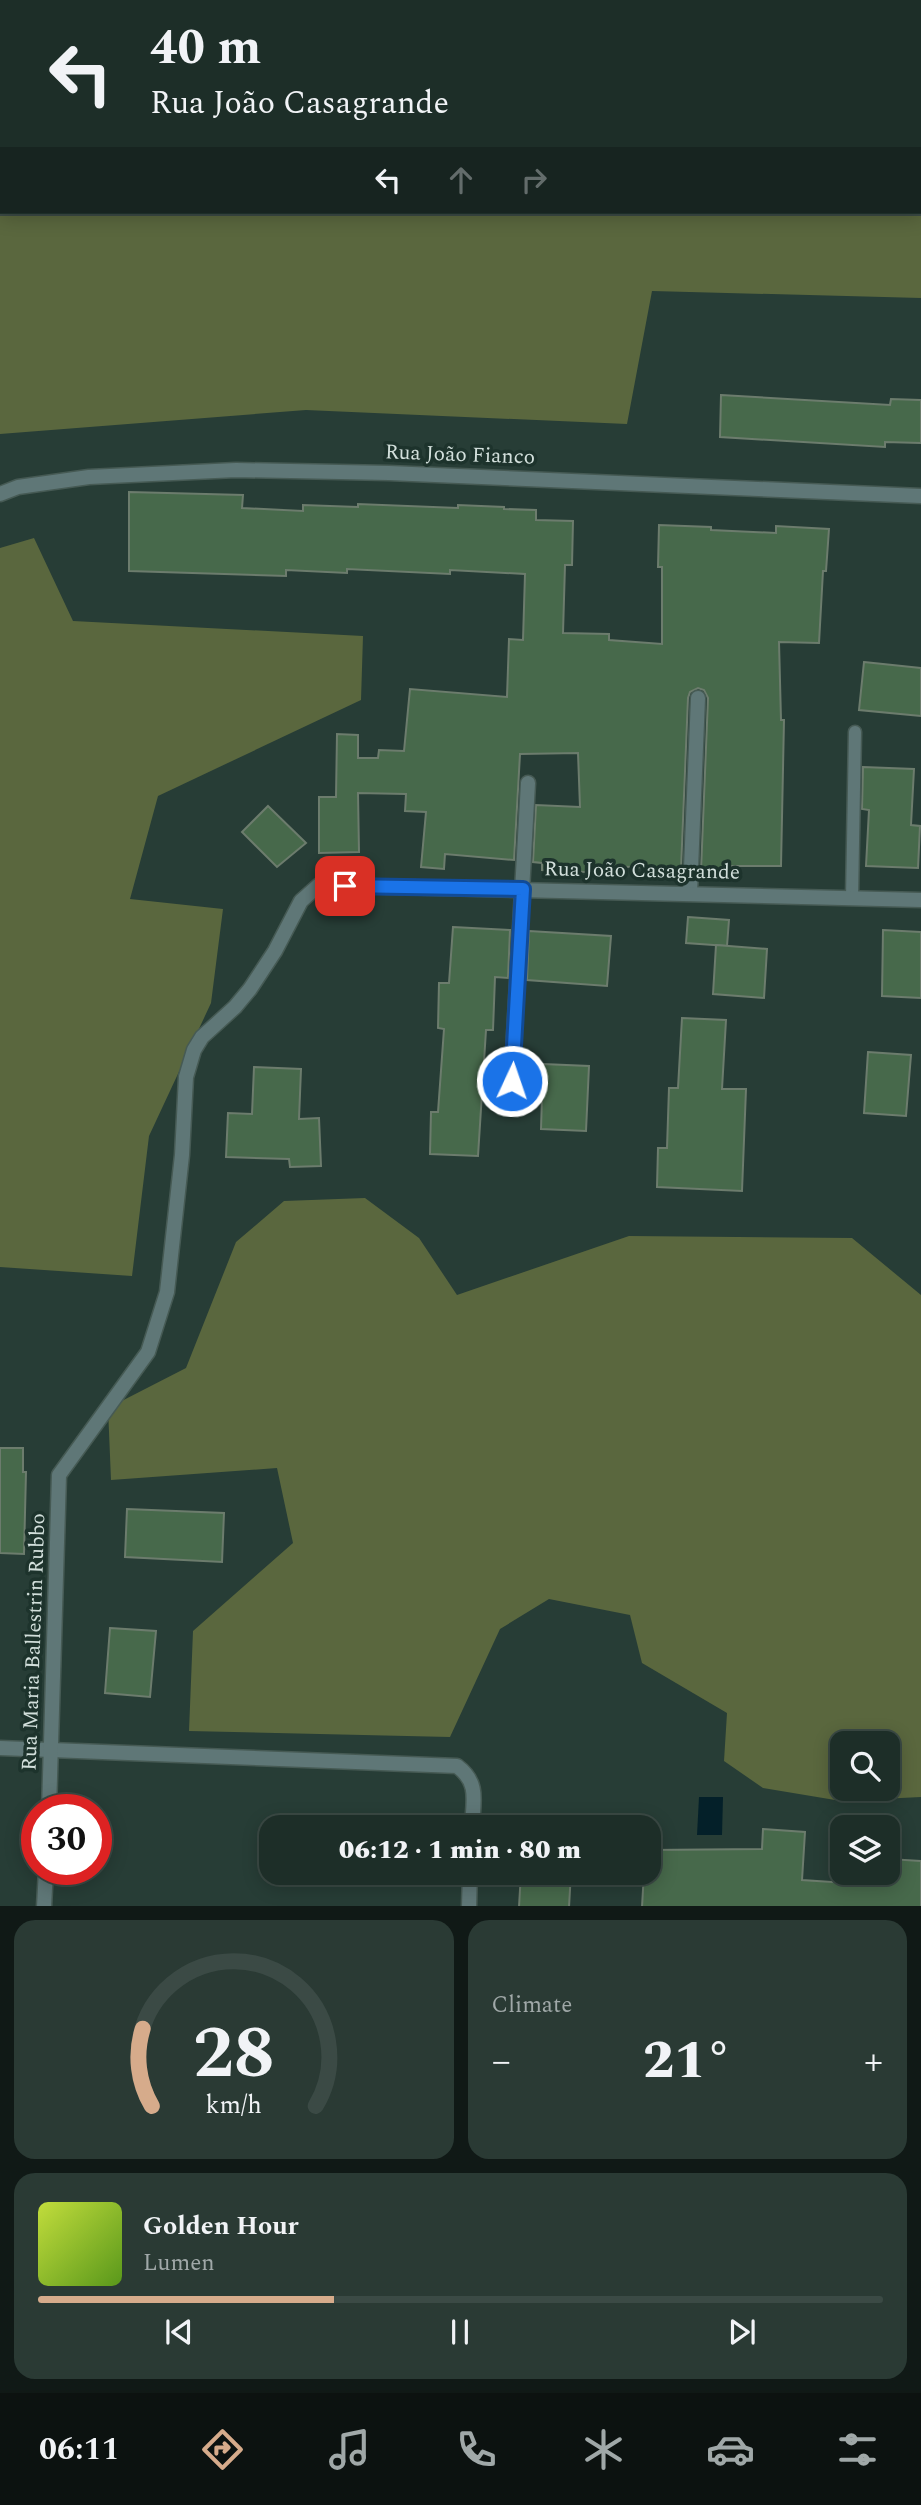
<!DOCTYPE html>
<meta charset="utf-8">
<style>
:root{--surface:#1d2e28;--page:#2a3a34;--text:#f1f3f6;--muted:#a0a8a8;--line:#3b4a45;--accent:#d6ab8b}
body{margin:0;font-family:Spectral,serif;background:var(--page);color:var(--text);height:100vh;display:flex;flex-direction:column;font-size:26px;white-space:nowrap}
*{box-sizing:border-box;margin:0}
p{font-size:23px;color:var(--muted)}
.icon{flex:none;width:38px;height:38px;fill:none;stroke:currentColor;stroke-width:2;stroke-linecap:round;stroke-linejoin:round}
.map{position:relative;height:1906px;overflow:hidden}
.panel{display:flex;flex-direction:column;gap:14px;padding:14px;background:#101916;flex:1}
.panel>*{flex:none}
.hud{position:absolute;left:0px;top:0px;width:922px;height:214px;box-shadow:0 4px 18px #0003,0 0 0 2px var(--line);background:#1d2e28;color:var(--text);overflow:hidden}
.buttons{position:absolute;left:830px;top:1731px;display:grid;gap:14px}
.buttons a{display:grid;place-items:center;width:70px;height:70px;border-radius:14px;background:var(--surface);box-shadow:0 4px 18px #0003,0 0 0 2px var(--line);font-size:35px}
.speed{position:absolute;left:21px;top:1794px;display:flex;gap:14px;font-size:35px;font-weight:700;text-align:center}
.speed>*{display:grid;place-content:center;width:91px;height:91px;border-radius:50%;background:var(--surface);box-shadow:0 4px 18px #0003,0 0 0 2px var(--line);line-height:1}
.speed .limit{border:10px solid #d22;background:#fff;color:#111}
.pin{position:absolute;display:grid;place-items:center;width:60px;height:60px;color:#fff;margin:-30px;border-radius:14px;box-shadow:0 4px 10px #0006}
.me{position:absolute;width:77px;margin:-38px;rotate:3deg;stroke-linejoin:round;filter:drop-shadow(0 0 5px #0008)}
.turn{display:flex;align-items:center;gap:24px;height:147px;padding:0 35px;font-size:32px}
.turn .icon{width:91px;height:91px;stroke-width:2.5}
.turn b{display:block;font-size:49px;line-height:60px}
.lanes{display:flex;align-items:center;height:66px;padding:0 35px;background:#0003;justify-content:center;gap:35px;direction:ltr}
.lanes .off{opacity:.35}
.big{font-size:52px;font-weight:800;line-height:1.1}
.panel .card{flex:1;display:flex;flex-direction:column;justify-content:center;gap:10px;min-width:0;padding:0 24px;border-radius:21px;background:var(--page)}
.panel .dial{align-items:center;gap:0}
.dial svg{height:182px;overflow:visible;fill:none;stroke:var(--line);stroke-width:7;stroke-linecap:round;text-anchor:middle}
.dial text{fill:var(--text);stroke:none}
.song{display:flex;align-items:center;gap:21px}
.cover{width:84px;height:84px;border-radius:10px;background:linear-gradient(135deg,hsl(70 70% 55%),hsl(90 70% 35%))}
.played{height:7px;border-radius:4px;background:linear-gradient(90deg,var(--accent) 35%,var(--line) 35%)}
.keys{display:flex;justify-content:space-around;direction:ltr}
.heat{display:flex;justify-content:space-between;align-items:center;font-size:38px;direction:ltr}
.panel .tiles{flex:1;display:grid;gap:14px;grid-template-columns:1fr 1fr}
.card:last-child{grid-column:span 2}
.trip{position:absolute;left:259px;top:1815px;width:402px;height:70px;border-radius:21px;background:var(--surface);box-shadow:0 4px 18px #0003,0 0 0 2px var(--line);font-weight:800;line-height:70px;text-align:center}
.menu{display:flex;height:112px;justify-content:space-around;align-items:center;background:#0c1210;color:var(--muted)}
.menu .icon{width:49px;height:49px}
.menu .active{color:var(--accent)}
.menu b{font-size:32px;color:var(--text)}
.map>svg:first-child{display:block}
.forest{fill:#5a673e;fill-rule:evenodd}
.water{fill:#042029}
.building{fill:#47694b;stroke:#6c7c6d;stroke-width:2}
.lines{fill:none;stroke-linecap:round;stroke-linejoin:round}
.service-casing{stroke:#465a54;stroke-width:15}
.minor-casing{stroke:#465a54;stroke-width:17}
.service{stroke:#5f7777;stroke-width:12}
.minor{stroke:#5f7777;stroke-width:14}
.route-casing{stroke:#114b97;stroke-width:18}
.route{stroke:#1a73e8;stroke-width:12}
.labels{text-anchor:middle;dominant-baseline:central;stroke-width:7;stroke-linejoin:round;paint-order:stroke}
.street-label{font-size:21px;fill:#d2dfdb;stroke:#1d332c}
</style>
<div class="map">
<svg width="921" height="1907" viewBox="0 0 921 1907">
<rect width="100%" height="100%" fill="#273d36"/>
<g class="forest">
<path d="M0,0H921V298L652,291L627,424L306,410L0,434ZM2,2H920V212H2Z"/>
<path d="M34,538L73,621L363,636L361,700L158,796L130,899L223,909L211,1003L149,1136L132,1276L0,1267V548Z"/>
<path d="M365,1198L419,1238L457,1295L629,1236L852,1238L921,1295V1797L841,1801L763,1788L724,1761L727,1713L642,1663L630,1615L549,1599L500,1629L450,1737L189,1731L193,1631L293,1543L277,1468L111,1480L108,1408L186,1368L236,1242L284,1201ZM842,1743H887V1788H842Z"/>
</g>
<path class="water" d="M699,1797H723L722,1835H697Z"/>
<g class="building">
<path d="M721,395L890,405L891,399L921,400V443L885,442V447L720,437Z"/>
<path d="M129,492L243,495L242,508L303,511V505L358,507V504L458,508V505L504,507V509L536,510V520L573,521L572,565H565L563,633L609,634V640L662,644V567H658L659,525L711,527V530L776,533V526L829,529L826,571H823L819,643L779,642L781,720H784L781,866H731V871H701L708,698L704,690L698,688L690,692L688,698L681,869L608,866L607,873L542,870V863L533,862L536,805L580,807L578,753L520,754L514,860L445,854L444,869L421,867L426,812L405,811L406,794L358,793L359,852L319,853V797H336L337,734L358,735V758H378L379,750L404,751L410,689L507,697L509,639L523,640L525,574L450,570V574L347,569V573L286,570V576L129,571Z"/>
<path d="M864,662L921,668V716L859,710Z"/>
<path d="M863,767L914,769L911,825L920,826L918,868L866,866L869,810L862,809Z"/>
<path d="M268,806L306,843L277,867L242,832Z"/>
<path d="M688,917L729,920L727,946L686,943Z"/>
<path d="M453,927L510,930L508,978L495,977L493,1030H486L478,1156L430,1154L431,1112H438L444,1029L438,1028L439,983H449Z"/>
<path d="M883,930L921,932V998L882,996Z"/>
<path d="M529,931L611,936L607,986L527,980Z"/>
<path d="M716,945L767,949L764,998L713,994Z"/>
<path d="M682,1018L726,1020L722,1089H746L742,1191L657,1187L658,1148H667L669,1088H678Z"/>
<path d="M868,1052L911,1055L906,1116L864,1113Z"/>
<path d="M543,1064L589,1066L586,1131L541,1129Z"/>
<path d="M254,1067L301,1069L299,1119L319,1118L321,1166L290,1167L289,1159L226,1157L228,1113L252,1114Z"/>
<path d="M0,1448H23V1472H26L24,1554L0,1553Z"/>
<path d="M127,1509L224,1513L222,1562L125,1557Z"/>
<path d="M110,1628L156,1631L150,1697L105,1693Z"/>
<path d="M763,1829L805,1832L802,1880L847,1883L848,1872H888L889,1859L921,1861V1907H642L644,1872H649V1850L762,1849Z"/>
<path d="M521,1872H571L569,1907H519Z"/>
</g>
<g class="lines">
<defs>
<path id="service" d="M852,898L855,732"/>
<g id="minor">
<path d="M0,494L18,487L89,477L236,470L389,473L921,496"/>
<path d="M690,893L698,698"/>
<path d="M510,1108L528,783"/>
<path d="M0,1748L457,1766C480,1783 473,1802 472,1827"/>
<path d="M49,1810L59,1475L148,1352L167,1292L182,1155L186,1077L194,1050L202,1037L235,1007L250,989L275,951L301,901L319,885L921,900"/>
<path d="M44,1907L46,1869"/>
<path d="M469,1907L470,1872"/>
</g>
</defs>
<use href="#service" class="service-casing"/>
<use href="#minor" class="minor-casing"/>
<use href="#service" class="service"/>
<use href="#minor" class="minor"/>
</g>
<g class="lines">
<defs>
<path id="route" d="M345,886L523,889L512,1081"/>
</defs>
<use href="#route" class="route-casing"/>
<use href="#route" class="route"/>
</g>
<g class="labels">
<g class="street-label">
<text transform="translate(460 455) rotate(2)">Rua João Fianco</text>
<text transform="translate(642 871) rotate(1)">Rua João Casagrande</text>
<text transform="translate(34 1642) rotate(-88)">Rua Maria Ballestrin Rubbo</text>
</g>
</g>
</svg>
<div class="buttons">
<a><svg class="icon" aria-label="search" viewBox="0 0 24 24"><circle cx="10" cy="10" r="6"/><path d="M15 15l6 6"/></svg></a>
<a><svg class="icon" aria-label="layers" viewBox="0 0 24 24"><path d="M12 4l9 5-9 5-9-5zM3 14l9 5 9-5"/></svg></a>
</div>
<div class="speed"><div class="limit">30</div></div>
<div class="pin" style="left:345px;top:886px;background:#d93025"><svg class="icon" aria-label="arrive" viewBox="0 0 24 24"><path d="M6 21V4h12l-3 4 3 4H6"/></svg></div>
<svg class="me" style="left:512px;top:1081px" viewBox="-20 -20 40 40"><circle r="17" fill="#1a73e8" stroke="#fff" stroke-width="3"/><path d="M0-11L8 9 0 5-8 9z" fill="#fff"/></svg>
<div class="trip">06:12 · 1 min · 80 m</div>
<div class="hud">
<div class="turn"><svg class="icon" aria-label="left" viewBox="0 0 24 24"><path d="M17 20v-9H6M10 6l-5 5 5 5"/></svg><div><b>40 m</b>Rua João Casagrande</div></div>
<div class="lanes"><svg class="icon" aria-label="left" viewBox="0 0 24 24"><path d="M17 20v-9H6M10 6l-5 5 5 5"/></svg><svg class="icon off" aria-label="ahead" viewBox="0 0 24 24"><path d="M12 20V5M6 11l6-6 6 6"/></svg><svg class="icon off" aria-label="right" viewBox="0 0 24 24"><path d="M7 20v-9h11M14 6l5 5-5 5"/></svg></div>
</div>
</div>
<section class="panel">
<div class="tiles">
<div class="card dial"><svg viewBox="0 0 100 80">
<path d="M14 69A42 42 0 1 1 86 69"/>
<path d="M14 69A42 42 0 0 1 10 35" stroke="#d6ab8b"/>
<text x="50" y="56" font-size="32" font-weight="700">28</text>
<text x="50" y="72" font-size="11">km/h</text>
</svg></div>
<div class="card"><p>Climate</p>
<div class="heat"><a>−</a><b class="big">21°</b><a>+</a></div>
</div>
<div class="card">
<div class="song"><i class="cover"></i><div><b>Golden Hour</b><p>Lumen</p></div></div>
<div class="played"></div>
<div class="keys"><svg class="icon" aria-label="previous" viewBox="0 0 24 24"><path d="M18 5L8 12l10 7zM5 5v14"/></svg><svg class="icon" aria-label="pause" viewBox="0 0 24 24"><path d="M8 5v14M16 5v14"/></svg><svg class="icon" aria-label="next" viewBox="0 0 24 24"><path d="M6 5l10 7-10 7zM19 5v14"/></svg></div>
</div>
</div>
</section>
<nav class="menu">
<b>06:11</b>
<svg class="icon active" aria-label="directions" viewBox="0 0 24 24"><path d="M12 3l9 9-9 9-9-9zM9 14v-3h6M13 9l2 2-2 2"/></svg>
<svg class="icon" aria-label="music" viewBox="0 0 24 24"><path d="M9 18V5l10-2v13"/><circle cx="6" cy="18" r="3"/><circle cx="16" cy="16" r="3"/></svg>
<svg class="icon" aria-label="phone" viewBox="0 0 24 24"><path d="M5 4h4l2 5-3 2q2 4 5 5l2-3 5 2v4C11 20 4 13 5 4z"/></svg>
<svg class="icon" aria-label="climate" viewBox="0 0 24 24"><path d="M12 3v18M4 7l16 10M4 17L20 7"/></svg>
<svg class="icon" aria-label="car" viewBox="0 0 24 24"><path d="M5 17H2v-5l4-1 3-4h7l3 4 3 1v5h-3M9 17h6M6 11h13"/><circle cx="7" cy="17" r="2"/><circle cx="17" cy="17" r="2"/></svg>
<svg class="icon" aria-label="filters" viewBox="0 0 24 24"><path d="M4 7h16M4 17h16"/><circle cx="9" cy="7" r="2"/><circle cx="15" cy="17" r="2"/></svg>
</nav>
